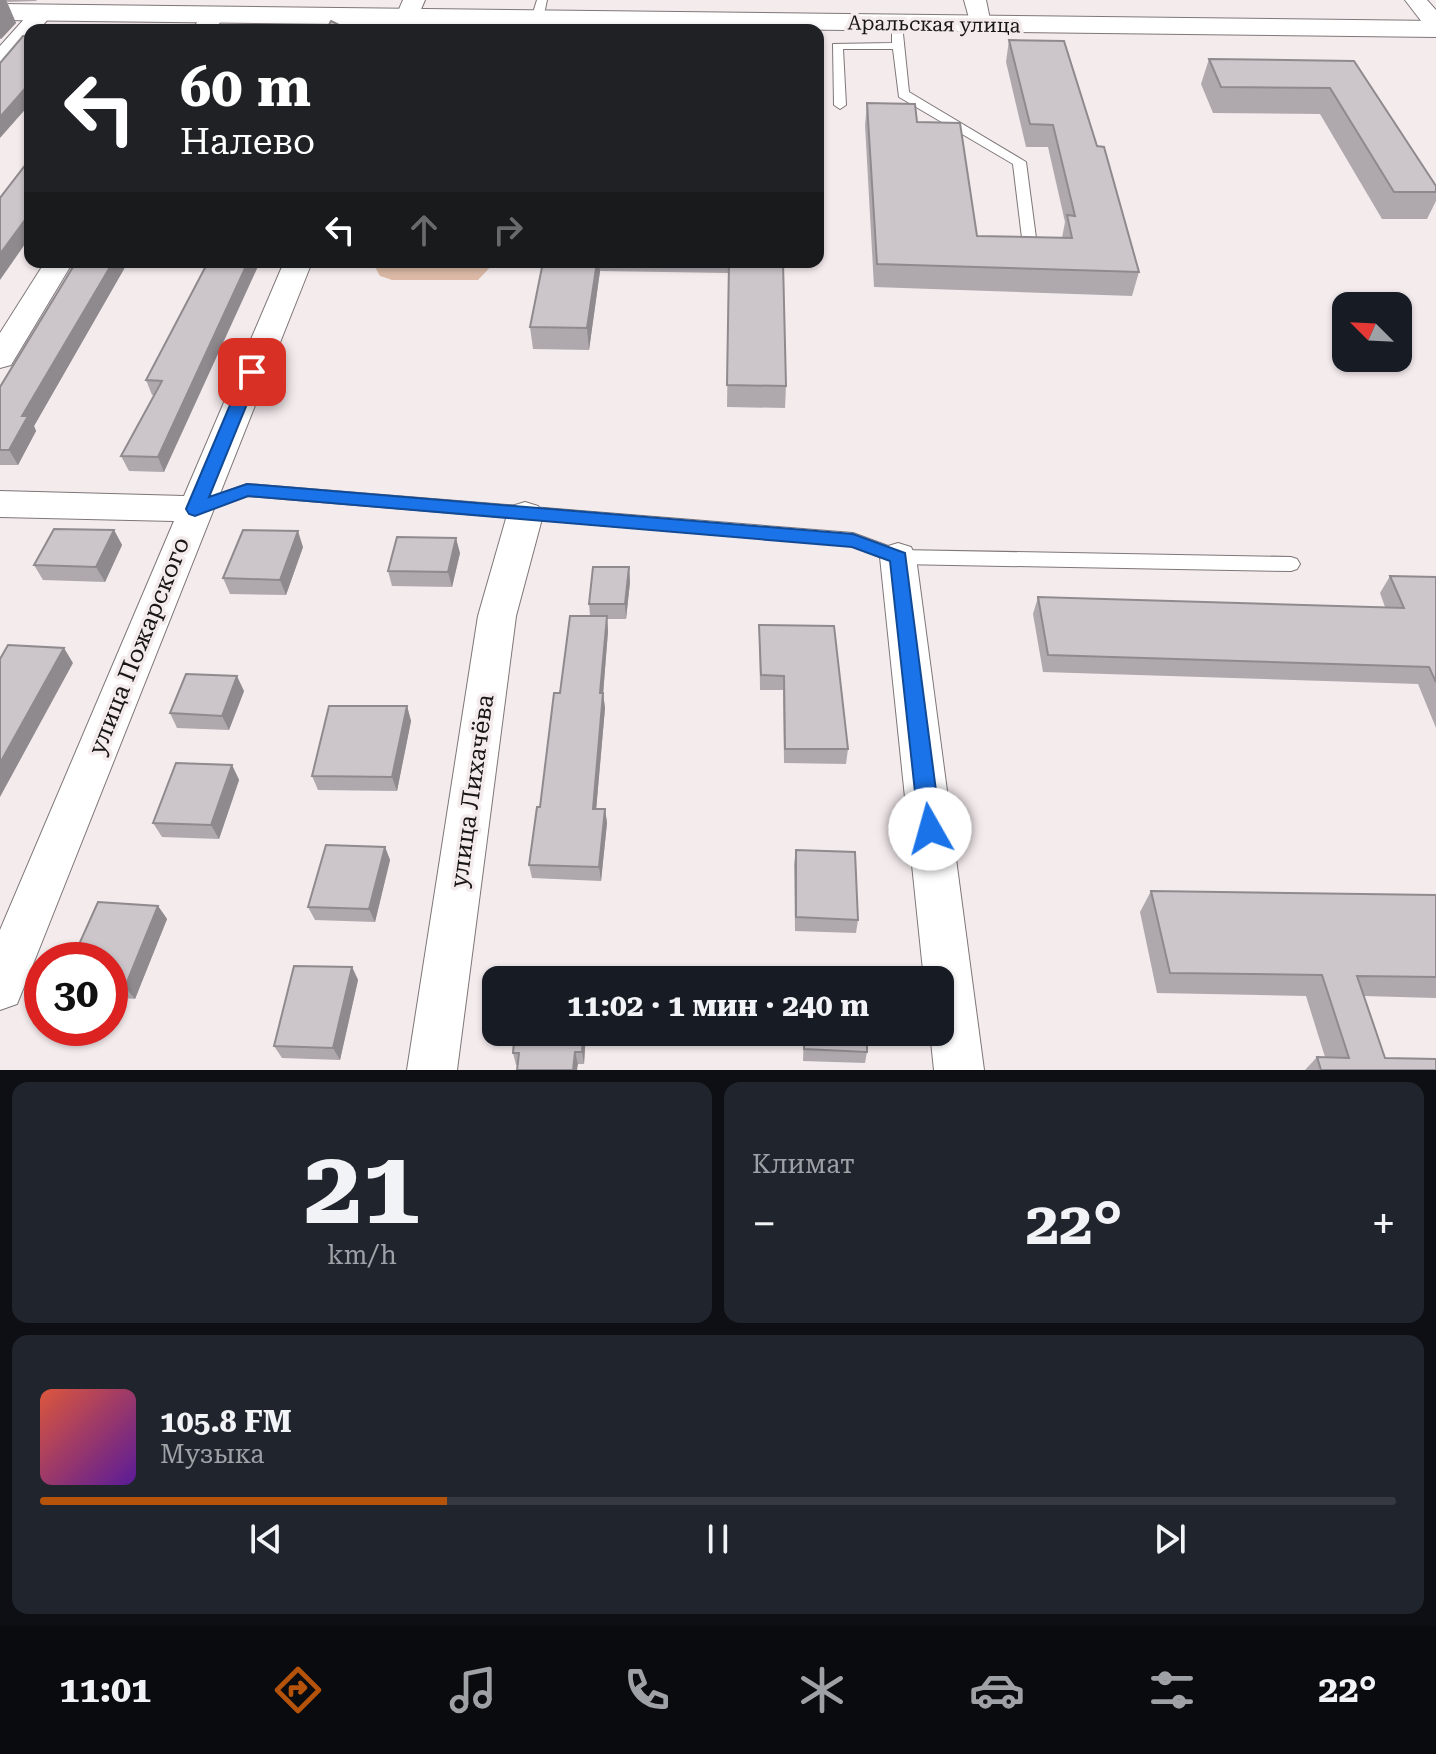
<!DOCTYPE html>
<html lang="ru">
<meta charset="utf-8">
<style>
:root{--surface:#171b24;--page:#20242c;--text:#f1f3f6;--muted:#9ea1a6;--line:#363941;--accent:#b45309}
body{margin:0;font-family:"Roboto Serif",serif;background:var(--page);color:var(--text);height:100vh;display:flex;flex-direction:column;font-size:30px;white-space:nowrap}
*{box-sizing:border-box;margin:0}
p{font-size:26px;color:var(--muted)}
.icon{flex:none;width:44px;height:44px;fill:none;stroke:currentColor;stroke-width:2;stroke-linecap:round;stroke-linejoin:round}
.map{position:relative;height:1070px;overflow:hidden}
.drawer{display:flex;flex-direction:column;gap:12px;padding:12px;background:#0d0f14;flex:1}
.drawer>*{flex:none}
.hud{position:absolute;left:24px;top:24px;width:800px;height:244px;border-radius:16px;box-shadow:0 2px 6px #0004;background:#202124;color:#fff;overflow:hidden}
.needle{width:52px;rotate:294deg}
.buttons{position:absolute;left:1332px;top:292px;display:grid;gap:16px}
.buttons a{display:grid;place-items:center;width:80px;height:80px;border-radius:16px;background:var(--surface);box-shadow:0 2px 6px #0004;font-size:40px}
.speed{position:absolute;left:24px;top:942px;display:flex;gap:16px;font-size:40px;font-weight:700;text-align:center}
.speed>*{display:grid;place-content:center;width:104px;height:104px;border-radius:50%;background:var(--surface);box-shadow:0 2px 6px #0004;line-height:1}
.speed .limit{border:12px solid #d22;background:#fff;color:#111}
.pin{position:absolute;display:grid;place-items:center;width:68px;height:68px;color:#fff;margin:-34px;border-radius:16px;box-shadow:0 4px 12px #0006}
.me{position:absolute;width:88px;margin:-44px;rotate:353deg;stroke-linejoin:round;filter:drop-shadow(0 0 6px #0008)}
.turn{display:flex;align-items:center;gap:28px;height:168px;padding:0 24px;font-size:36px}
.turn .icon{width:104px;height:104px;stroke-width:2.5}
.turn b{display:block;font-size:56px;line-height:68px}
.lanes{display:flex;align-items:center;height:76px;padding:0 24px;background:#0003;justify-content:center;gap:40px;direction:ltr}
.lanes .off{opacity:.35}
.big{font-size:60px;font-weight:700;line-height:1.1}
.drawer .card{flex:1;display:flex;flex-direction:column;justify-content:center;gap:12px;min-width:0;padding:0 28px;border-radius:16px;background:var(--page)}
.drawer .dial{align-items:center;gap:0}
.dial b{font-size:104px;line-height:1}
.song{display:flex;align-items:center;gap:24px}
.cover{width:96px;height:96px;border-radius:12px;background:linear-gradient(135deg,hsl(10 70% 55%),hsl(270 70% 35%))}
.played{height:8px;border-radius:4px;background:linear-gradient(90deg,var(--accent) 30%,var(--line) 30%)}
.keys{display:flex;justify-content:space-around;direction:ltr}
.heat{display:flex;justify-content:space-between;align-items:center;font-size:44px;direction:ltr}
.drawer .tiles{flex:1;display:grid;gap:12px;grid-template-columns:1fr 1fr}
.card:last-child{grid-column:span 2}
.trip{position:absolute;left:482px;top:966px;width:472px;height:80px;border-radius:16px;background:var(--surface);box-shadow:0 2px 6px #0004;font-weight:700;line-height:80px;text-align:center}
.tab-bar{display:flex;height:128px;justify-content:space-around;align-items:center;background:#090b0e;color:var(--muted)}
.tab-bar .icon{width:56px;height:56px}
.tab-bar .active{color:var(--accent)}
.tab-bar b{font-size:36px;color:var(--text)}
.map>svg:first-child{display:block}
.green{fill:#dbb9a6}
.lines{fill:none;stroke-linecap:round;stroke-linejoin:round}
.service-casing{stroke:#7e7678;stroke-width:2}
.minor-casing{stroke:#7e7678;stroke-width:2}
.tertiary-casing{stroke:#7e7678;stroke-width:2}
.service{fill:#fff;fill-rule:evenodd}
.minor{fill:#fff;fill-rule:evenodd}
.tertiary{fill:#fff;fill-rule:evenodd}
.wall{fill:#afa9ae}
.shaded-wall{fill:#8f8a8d}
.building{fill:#ccc5ca;stroke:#8f8a8d;stroke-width:2}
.route{fill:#1a73e8;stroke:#114b97;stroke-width:2}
.labels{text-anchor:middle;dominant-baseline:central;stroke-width:7;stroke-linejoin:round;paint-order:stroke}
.far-street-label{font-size:20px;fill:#191617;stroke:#f4ebed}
.street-label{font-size:24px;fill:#191617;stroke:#f4ebed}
</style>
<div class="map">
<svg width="1436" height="1070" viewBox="0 0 1436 1070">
<rect width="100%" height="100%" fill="#f4ebed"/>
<path class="green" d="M377,262H495L478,280H392L380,276L375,267Z"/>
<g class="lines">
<defs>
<g id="service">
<path d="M537,0H547L543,19L537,22L531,19Z"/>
<path d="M892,22L902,24L909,92L1026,162L1036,238L1034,241H1024L1022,238L1013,164L899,97L893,49H843L846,105L840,109L834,105L833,44L892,43Z"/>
<path d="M247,484L853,533L899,550L1291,557L1297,559L1300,564L1297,569L1291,571L898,564L851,546L248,496L195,515L186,509L189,505Z"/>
</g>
<g id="minor">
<path d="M403,0H425L412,30H390Z"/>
<path d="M964,0H986L991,24L988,29H972Z"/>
<path d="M1405,0H1427L1436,10V32L1428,30Z"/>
<path d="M42,6L53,13L39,30H30V40L8,65L0,67V46L34,8Z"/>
<path d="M215,8L226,15L214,30H191L207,10Z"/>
<path d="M45,262H73L11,365L0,368V333Z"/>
<path d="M284,262H312L24,987L17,1004L0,1010V930L174,521L0,517V491L184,496Z"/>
<path d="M525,502L538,506L543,515L516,616L457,1070H407L478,616L507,515L512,506Z"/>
<path d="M898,543L911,547L916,557L984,1070H934L930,1032H940V980H924L880,557L885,547Z"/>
</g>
<path id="tertiary" d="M0,4L1436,21V37L0,20Z"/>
</defs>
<use href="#service" class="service-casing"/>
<use href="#minor" class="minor-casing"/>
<use href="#tertiary" class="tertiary-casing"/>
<use href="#service" class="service"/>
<use href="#minor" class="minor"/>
<use href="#tertiary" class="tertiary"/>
</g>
<g class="wall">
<path d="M0,0H37L36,1L7,2L16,23L1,39H0Z"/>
<path d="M1009,40L1097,146L1139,272L1132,296L874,287L865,125L867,103L917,122L977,236L1062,238L1065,222L1048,147H1026L1006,62Z"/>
<path d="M1209,59L1354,61L1436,186V201L1427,219H1382L1320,114L1213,113L1201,84Z"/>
<path d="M76,262H128L34,426L36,431L18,465H0V387Z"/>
<path d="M208,262L164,472L129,471L121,456L154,395H152L146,380Z"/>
<path d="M543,262H783L786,386L785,408L727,407L729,273L600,271L589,350L533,349L530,327Z"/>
<path d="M114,530L122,545L105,582L43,580L34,565Z"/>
<path d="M303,547L286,595L230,594L223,578Z"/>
<path d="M460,553L452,587L392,586L388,571Z"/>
<path d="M629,567L630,582L626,619H607L608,631L603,693L605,708L596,809H605L607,823L601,881L532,878L529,865L540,807L560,693L590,616L589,604Z"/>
<path d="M1390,576L1436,577V728L1418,684L1043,672L1033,614L1038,597L1385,607L1380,593Z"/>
<path d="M759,625L848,749L846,764L784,763L783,690H760Z"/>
<path d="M244,691L229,730L177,728L170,713Z"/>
<path d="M407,706L411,721L397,791L318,790L312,776Z"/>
<path d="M232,765L239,780L219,839L162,837L153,823Z"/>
<path d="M385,847L390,860L375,922L315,920L308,907Z"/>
<path d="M796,850L858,920L856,933L795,931L794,864Z"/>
<path d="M1151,891L1436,895V998L1364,996L1385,1058L1436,1070H1305L1317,1057H1325L1306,996L1157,993L1140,912Z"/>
<path d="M158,906L167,919L135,999L110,997V960Z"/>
<path d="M352,967L358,980L340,1060L282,1058L274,1046Z"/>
<path d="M586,1032L584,1064L516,1065L513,1053Z"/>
<path d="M804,1032H867V1052L865,1063L803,1061Z"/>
</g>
<g class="shaded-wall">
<path d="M0,0H6L16,23L1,39L0,37Z"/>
<path d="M30,83V104L0,138V117Z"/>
<path d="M30,213V237L0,280V254Z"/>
<path d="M113,262H128L34,426L36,431L18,465L9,450L22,416Z"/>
<path d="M248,262H260L164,472L158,457Z"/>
<path d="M597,262H599L600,271L589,350L587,328Z"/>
<path d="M114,530L122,545L105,582L96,567Z"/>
<path d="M298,531L303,547L286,595L280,580Z"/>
<path d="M456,538L460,553L452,587L448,572Z"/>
<path d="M629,567L630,582L626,619L625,604Z"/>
<path d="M607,616L608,631L602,708L600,693Z"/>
<path d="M64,648L73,663L0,797V763Z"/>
<path d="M237,676L244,691L229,730L222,716Z"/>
<path d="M603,693L605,708L595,823L593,809Z"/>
<path d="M407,706L411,721L397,791L392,777Z"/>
<path d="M232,765L239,780L219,839L211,825Z"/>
<path d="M605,809L607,823L601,881L599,867Z"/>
<path d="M385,847L390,860L375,922L369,909Z"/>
<path d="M158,906L167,919L135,999L125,987Z"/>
<path d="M352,967L358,980L340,1060L333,1048Z"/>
<path d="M583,1032H586L584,1064L582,1052Z"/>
<path d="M575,1052L578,1064L577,1070H573Z"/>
</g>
<g class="building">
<path d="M331,21L349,30H326Z"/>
<path d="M23,36H30V83L0,117V63Z"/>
<path d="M1009,40L1064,41L1097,146L1104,147L1139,272L877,264L867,103L915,104L917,122L960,123L977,236L1072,238L1067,215L1075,216L1053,125L1030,124Z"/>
<path d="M1209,59L1354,61L1436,186V192H1394L1330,88L1221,87Z"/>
<path d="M30,159V213L0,254V198Z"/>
<path d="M76,262H113L22,416H28L9,450H0V387Z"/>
<path d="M208,262H248L158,457L121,456L162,381L146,380Z"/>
<path d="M543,262H597L587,328L530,327Z"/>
<path d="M729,262H783L786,386L727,385Z"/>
<path d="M54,529L114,530L96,567L34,565Z"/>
<path d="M243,530L298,531L280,580L223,578Z"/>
<path d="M397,537L456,538L448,572L388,571Z"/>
<path d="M593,567H629L625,604H589Z"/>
<path d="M1390,576L1436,577V682L1429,667L1048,655L1038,597L1404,608Z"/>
<path d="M570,616H607L600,693H603L593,809H605L599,867L529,865L537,807H540L554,693H560Z"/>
<path d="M759,625L834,626L848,749H785L784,676L761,675Z"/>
<path d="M8,645L64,648L0,763V659Z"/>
<path d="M186,674L237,676L222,716L170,713Z"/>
<path d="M329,706H407L392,777L312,776Z"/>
<path d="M176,763L232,765L211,825L153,823Z"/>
<path d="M326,845L385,847L369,909L308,907Z"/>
<path d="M796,850L855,852L858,920L796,917Z"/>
<path d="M1151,891L1436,895V977L1357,976L1385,1058L1436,1059V1070H1321L1317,1057L1349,1058L1322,975L1170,973Z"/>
<path d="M98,902L158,906L125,987L110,986V960H72Z"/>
<path d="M294,966L352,967L333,1048L274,1046Z"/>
<path d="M587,967L586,980H520L522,968Z"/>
<path d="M806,971L867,974V980H806Z"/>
<path d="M515,1032H583L582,1052H575L573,1070H517L519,1053H513Z"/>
<path d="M805,1032H867V1052L804,1049Z"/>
</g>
<path class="route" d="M252,367L260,372L209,497L247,484L853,534L905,553L941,829L938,836L930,839L923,836L919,829L890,561L852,547L248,496L195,516L189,514L186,509L244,372Z"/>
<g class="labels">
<g class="far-street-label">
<text transform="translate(934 24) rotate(1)">Аральская улица</text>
</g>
<g class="street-label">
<text transform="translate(139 646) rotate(-68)">улица Пожарского</text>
<text transform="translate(472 791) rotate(-82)">улица Лихачёва</text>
</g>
</g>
</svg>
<div class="buttons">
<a><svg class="needle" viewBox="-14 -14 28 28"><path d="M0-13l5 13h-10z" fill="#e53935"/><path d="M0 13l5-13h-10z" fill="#9ea1a6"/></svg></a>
</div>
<div class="speed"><div class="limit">30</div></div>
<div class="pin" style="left:252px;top:372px;background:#d93025"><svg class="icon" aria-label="arrive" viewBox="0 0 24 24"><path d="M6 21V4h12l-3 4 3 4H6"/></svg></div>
<svg class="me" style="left:930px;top:829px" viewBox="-20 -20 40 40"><circle r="19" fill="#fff"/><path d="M0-13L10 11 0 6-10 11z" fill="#1a73e8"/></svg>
<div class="trip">11:02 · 1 мин · 240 m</div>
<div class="hud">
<div class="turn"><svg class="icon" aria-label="left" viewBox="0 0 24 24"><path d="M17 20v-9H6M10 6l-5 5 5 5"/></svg><div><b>60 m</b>Налево</div></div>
<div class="lanes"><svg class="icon" aria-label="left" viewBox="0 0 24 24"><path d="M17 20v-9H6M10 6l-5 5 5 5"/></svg><svg class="icon off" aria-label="ahead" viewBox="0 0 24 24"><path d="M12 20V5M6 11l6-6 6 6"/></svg><svg class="icon off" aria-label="right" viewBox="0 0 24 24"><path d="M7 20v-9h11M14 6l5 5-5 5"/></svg></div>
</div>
</div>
<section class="drawer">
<div class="tiles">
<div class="card dial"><b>21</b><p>km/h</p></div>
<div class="card"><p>Климат</p>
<div class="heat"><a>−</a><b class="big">22°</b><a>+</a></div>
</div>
<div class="card">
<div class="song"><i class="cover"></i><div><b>105.8 FM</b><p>Музыка</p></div></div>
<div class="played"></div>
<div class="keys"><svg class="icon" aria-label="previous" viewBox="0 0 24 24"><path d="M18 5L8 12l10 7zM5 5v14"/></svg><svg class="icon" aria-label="pause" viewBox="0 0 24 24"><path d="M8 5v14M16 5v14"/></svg><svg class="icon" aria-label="next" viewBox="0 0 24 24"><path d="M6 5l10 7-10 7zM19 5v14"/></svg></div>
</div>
</div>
</section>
<nav class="tab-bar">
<b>11:01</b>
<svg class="icon active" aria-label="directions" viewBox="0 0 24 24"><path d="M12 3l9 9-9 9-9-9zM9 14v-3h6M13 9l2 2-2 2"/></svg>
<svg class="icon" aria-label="music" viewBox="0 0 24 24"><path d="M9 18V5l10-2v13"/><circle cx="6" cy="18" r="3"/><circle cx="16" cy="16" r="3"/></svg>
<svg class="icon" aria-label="phone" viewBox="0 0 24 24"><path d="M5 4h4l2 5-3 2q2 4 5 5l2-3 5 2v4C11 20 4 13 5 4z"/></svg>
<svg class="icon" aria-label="climate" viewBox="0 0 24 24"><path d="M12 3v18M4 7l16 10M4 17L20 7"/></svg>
<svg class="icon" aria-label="car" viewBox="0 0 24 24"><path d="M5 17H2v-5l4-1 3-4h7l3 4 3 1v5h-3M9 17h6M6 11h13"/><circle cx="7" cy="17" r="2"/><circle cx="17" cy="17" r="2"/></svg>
<svg class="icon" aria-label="filters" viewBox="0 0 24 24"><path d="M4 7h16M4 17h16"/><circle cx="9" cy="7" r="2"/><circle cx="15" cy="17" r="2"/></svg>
<b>22°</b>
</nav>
